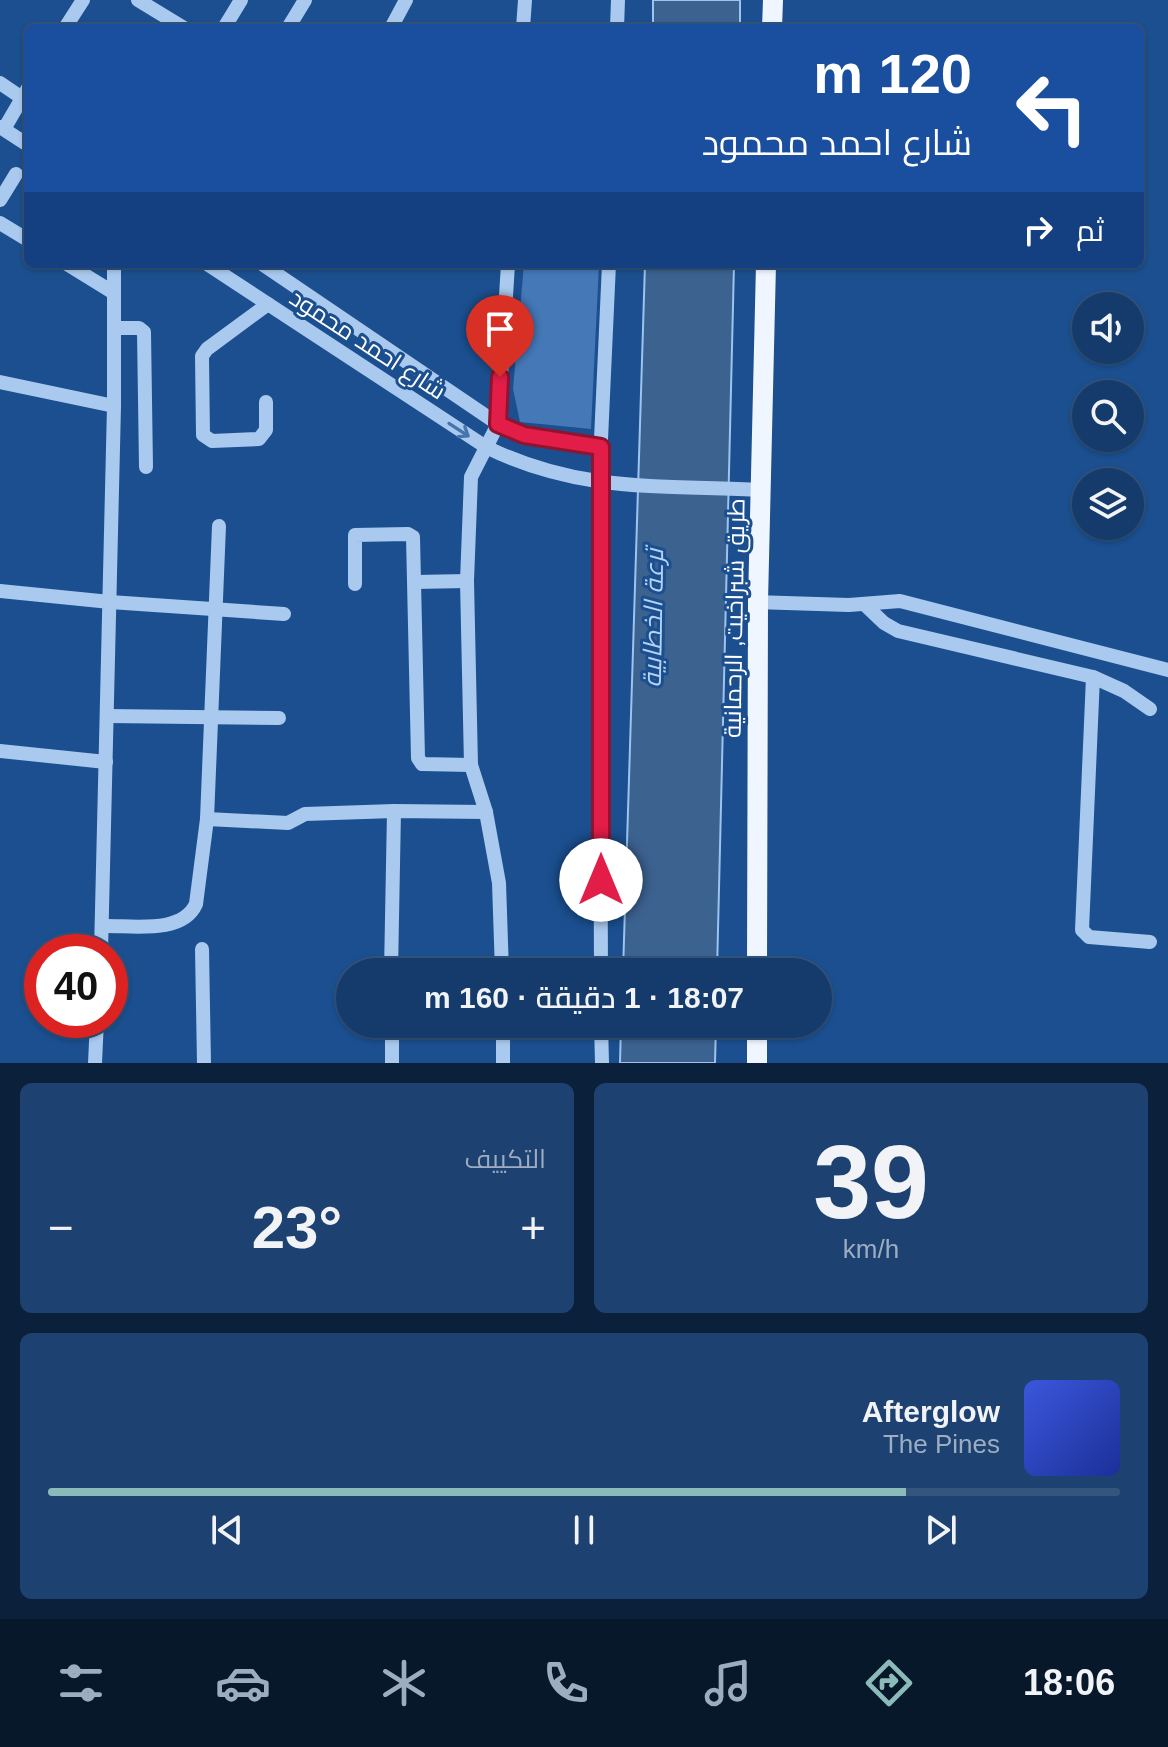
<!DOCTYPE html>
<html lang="ar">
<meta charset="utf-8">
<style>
:root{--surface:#143b6b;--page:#1d4271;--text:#f1f3f6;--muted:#9dadc1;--line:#33557e;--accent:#8bbbb9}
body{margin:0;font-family:Helvetica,Cairo,sans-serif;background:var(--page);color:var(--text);direction:rtl;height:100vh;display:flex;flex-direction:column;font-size:30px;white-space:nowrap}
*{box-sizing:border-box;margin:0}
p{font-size:26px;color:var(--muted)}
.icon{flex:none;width:44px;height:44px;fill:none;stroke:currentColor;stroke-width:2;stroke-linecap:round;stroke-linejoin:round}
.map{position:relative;height:1063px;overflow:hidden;direction:ltr}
.drawer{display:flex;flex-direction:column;gap:20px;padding:20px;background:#0b203b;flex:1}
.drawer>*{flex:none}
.top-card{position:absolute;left:24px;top:24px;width:1120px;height:244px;border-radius:12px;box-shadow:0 2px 6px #0004,0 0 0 2px var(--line);direction:rtl;background:#1a4fa0;color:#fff;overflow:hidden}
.buttons{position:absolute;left:1072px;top:292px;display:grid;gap:16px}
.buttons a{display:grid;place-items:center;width:72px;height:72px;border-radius:50%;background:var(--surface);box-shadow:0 2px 6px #0004,0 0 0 2px var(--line);font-size:40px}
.speed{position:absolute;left:24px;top:934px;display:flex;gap:16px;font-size:40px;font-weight:700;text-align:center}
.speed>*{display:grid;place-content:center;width:104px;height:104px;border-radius:50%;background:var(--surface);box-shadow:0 2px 6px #0004,0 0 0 2px var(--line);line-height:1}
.speed .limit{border:12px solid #d22;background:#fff;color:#111}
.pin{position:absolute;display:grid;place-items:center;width:68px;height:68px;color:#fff;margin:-82px -34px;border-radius:50% 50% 50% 0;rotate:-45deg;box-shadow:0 0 8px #0007}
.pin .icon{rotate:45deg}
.me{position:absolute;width:88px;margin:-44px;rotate:0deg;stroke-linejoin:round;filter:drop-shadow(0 0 6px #0008)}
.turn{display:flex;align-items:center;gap:28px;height:168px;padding:0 40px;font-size:36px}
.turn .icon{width:104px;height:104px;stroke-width:2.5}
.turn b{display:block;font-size:56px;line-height:68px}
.then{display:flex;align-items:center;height:76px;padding:0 40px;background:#0003;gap:16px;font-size:30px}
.big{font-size:60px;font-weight:600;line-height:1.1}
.drawer .tile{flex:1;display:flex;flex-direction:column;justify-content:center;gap:12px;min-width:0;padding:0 28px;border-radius:12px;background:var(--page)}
.drawer .dial{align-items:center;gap:0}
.dial b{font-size:104px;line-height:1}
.song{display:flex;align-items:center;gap:24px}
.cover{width:96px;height:96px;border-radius:12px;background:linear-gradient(135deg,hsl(230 70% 55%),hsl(230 70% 35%))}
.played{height:8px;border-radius:4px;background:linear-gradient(90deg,var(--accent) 80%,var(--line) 80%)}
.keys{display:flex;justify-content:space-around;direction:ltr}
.heat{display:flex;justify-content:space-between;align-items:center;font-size:44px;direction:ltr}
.drawer .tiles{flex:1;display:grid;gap:20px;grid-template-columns:1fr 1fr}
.tile:last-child{grid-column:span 2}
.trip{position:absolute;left:336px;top:958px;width:496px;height:80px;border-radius:40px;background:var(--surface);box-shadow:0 2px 6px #0004,0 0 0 2px var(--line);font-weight:600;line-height:80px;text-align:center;direction:rtl}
.tabs{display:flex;height:128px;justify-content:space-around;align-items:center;background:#08182b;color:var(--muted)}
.tabs .icon{width:56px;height:56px}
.tabs .current{color:var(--accent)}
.tabs b{font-size:36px;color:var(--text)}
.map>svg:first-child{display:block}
.water{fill:#3c6290;stroke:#9cc4f0;stroke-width:2}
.building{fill:#4478b7}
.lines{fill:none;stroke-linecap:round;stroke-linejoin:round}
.minor{stroke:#a9c9ee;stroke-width:14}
.major{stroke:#f0f6ff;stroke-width:20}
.oneway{stroke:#4674ac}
.route-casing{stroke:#92132f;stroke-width:20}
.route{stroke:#e11d48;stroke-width:14}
.labels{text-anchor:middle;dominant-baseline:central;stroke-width:6;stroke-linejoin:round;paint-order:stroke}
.street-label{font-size:24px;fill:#fff;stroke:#1b4f8f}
.water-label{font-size:26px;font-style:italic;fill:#b5d3f5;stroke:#1b4f8f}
</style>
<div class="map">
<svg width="1168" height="1063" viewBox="0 0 1168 1063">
<rect width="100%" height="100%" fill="#1b4f8f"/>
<g class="water">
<rect x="653" y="0" width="87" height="28"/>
<path d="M645,264H734L717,972H623Z"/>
<path d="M621,1024H716L715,1063H620Z"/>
</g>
<path class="building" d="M524,264H599L591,429L520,422L513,389Z"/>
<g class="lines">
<g class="minor">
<path d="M138,0L184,28"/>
<path d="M65,28L83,0"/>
<path d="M224,28L241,0"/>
<path d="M288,28L305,0"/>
<path d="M391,28L406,0"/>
<path d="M523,28L525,0"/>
<path d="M617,28L618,0"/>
<path d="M0,83L28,102"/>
<path d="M0,127L28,145"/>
<path d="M4,129L28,88"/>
<path d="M0,200L16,174"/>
<path d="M0,223L28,240"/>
<path d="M67,264L114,293"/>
<path d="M207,264L486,447C579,493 661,485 761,490"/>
<path d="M262,264L498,424C532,438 565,444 601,447"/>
<path d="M114,328H139L144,332L146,467"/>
<path d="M0,382L114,406"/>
<path d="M266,402V430L259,439L212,441L203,435L202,356L207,349L268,304"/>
<path d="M415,582L467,581"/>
<path d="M355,584V535L408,534L413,537L418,758L422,764L471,765"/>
<path d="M0,591L110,602L284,614"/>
<path d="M758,602L849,605L900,601L1168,670"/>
<path d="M864,604L884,623L898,631L1093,677L1124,691L1150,709"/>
<path d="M1093,677L1082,930L1089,937L1150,942"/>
<path d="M107,716L279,718"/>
<path d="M0,751L106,762"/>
<path d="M207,819L288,823L305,814L394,811"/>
<path d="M102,926C131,925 182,935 196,904L207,819L219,526"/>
<path d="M202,949L204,1063"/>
<path d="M101,952L114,406V264"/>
<path d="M391,972L394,811L486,812"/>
<path d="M502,972L499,883L486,812L471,765L467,581L471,477L498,424L508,264"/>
<path d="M601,972L599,483L609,264"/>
<path d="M392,1024V1063"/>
<path d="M503,1024V1063"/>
<path d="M601,1024L602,1063"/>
<path d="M95,1063L97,1020"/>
</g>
<g class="major">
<path d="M772,28L773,0"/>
<path d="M757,972L758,602L766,264"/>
<path d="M757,1063V1024"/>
</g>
</g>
<defs><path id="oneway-shaft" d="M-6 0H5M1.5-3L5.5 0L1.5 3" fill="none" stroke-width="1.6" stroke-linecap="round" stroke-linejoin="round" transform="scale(2)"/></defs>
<use class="oneway" href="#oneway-shaft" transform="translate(459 430) rotate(33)"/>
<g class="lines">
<defs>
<path id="route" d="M500,377L498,424L524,435L601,447V880"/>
</defs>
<use href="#route" class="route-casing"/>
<use href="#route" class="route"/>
</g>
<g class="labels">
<g class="street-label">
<text transform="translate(368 344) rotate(33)">شارع احمد محمود</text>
<text transform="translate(734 618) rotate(-89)">طريق شبراخيت, الرحمانية</text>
</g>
<g class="water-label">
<text transform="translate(653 618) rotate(-89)">ترعة الخطابية</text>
</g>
</g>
</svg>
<div class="buttons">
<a><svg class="icon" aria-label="sound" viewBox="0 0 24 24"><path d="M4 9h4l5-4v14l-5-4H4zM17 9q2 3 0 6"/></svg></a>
<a><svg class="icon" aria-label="search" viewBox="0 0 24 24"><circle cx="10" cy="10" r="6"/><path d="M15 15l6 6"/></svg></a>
<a><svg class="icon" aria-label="layers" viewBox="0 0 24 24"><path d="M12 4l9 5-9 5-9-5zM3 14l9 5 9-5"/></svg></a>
</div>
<div class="speed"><div class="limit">40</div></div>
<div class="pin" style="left:500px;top:377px;background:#d93025"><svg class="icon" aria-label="arrive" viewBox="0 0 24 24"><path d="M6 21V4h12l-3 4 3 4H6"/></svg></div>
<svg class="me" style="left:601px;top:880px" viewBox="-20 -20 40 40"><circle r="19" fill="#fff"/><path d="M0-13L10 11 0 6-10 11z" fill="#e11d48"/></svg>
<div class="trip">18:07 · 1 دقيقة · 160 m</div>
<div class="top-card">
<div class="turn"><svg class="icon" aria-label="left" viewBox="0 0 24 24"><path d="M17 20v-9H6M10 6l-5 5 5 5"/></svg><div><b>120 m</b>شارع احمد محمود</div></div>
<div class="then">ثم<svg class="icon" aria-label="right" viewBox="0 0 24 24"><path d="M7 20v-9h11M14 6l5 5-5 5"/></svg></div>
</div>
</div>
<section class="drawer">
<div class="tiles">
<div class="tile dial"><b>39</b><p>km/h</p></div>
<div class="tile"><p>التكييف</p>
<div class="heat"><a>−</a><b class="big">23°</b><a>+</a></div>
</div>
<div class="tile">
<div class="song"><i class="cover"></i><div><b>Afterglow</b><p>The Pines</p></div></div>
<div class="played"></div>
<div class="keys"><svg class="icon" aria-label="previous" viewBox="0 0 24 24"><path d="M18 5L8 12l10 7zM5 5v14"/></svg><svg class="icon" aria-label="pause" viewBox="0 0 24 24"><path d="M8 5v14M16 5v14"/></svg><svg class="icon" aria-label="next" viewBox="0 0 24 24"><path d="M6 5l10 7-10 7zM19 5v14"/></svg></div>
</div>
</div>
</section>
<nav class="tabs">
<b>18:06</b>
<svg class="icon current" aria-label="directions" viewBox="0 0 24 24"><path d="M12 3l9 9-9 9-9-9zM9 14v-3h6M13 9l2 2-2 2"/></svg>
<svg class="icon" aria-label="music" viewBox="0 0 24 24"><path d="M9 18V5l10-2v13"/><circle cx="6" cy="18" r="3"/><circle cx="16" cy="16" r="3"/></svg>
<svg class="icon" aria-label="phone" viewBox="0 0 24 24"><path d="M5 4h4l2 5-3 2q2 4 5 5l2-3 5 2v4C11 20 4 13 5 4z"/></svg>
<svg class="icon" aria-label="climate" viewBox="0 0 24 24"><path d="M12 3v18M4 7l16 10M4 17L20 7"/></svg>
<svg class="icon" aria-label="car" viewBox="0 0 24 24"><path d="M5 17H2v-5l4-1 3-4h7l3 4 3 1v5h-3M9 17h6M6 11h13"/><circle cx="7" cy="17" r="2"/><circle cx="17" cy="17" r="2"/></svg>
<svg class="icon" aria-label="filters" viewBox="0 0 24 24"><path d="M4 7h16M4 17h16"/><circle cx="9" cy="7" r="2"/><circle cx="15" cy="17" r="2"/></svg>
</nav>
